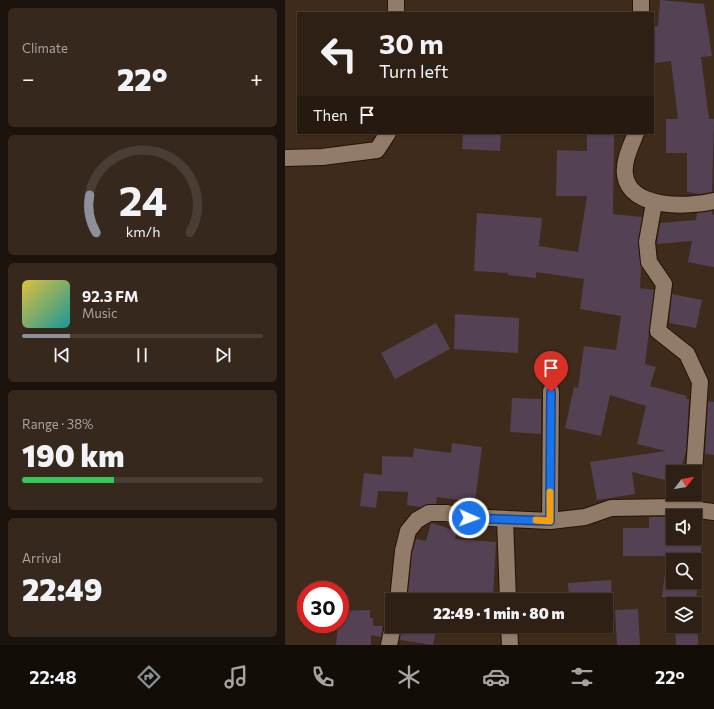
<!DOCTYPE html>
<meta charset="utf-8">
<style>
:root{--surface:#2f2015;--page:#37281e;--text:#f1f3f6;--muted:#a7a3a0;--line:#4a3e34;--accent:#8c9099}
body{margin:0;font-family:Commissioner,sans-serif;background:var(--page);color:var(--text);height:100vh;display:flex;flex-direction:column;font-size:15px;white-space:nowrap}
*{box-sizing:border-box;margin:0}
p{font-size:13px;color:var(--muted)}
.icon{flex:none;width:22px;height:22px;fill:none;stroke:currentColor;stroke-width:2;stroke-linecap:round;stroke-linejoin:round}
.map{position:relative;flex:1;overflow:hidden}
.drawer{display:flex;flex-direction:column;gap:8px;padding:8px;background:#1a120c;width:285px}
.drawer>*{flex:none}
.top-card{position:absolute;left:12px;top:12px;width:357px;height:122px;border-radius:0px;box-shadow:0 1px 3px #0004,0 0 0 1px var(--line);background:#2f2015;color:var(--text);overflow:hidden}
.needle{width:26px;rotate:59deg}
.controls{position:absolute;left:381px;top:465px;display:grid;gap:8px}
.controls a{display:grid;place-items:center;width:36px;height:36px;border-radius:0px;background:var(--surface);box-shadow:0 1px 3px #0004,0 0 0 1px var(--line);font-size:20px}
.speed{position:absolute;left:12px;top:581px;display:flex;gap:8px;font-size:20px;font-weight:700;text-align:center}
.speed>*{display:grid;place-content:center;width:52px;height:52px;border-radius:50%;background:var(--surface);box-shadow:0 1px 3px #0004,0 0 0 1px var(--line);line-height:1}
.speed .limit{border:6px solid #d22;background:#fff;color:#111}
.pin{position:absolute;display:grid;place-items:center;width:34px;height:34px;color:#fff;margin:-41px -17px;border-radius:50% 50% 50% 0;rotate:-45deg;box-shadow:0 0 4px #0007}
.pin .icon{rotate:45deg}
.me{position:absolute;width:44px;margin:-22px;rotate:92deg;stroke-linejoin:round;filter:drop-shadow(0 0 3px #0008)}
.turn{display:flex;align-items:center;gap:14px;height:84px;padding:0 16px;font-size:18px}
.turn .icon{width:52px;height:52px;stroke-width:2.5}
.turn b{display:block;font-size:28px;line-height:34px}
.then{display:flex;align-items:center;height:38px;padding:0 16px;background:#0003;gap:8px;font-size:15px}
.big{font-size:30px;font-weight:800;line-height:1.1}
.drawer .card{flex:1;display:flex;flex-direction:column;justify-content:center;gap:6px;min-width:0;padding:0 14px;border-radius:6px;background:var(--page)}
.drawer .dial{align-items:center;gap:0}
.dial svg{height:104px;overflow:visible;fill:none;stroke:var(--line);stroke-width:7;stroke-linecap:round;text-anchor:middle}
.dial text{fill:var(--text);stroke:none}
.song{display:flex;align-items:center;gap:12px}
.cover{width:48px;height:48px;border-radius:6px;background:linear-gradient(135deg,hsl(50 70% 55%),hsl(180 70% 35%))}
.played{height:4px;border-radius:2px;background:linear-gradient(90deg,var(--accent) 20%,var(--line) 20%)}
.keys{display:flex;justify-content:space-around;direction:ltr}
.heat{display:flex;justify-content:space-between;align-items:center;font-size:22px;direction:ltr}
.charge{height:6px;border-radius:3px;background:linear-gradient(90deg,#34c759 38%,var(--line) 0)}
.trip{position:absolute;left:100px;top:593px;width:228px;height:40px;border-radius:0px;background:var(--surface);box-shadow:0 1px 3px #0004,0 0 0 1px var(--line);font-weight:800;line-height:40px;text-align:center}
.menu{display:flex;height:64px;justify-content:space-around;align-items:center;background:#130d08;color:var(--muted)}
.menu .icon{width:28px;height:28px}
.menu .current{color:var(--accent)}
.menu b{font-size:18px;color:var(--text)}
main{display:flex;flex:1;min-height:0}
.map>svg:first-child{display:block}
.building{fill:#544153;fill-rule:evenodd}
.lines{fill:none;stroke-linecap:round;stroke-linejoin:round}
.minor-casing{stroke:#251305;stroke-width:18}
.minor{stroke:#937b6a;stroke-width:16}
.route-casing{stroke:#114b97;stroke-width:10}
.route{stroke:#1a73e8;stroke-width:7}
.slow{stroke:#f59e0b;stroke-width:7}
</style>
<main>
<section class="drawer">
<div class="card"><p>Climate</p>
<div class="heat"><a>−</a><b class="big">22°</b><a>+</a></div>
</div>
<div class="card dial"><svg viewBox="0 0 100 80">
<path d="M14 69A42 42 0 1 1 86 69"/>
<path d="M14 69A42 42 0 0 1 9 40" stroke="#8c9099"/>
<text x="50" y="56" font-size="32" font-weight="700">24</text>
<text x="50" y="72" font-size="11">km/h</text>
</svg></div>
<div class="card">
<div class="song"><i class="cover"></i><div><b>92.3 FM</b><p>Music</p></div></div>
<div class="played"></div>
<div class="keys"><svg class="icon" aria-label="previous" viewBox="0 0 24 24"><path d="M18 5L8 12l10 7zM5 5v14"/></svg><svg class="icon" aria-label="pause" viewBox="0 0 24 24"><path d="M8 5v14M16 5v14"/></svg><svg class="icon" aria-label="next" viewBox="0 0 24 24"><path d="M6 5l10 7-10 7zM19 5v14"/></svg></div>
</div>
<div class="card"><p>Range · 38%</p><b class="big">190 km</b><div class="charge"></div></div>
<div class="card"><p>Arrival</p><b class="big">22:49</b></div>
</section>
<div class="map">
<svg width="429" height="645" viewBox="0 0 429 645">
<rect width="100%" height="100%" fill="#3f2b1c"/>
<g class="building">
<path d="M375,0L419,4L427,56L416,57L424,119H429L427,192L415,194L402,192V153H381V119H393L386,61L370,63L368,27L373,26Z"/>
<path d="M178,133H216L215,151L177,149Z"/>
<path d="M302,133H329L328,214L357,217L353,243L356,268L355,288L369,290L360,364L371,367L365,386L402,396L401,399H404L401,452L395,472H388V482L347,472L350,494L312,500L305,462L381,451L352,444L361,406L325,395L316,436L280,428L289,387L293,388L299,346L331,350L336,316L295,309L299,279L251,272V278L223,275V273L189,271L192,213L257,218L254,246L293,252L302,196H271L272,150L302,151Z"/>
<path d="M427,211V214L429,215V267L403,262L407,241L372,244L375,223L411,220L412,213Z"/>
<path d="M387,294L417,300L411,328L384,323Z"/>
<path d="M170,314L234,318L233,353L169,349Z"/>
<path d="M151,323L165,349L110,379L96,353Z"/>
<path d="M227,398L256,399V434L225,432Z"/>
<path d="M423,401L429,402V455L420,454Z"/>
<path d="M167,443L197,447L190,502L152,497L151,504H144L135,507L122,505L123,492L93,491L91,508L75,506L79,473L97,475V456L128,457L129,448L166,453Z"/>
<path d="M364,517H381L380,536L417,540L411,600L377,597L382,556H338V528H364ZM388,560H410V582H388Z"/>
<path d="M146,523L172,531L170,539L211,542L208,597L162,594L161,599L123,592L127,553L131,539L141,541Z"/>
<path d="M326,580L327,599L284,600L283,583Z"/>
<path d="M353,609L355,645H332L330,610Z"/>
<path d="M85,610V618H88V626H98L96,637L86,635V645H51L53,624H55V611Z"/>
<path d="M117,626H152L148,645L115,640Z"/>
<path d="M404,628H413V645H391L390,629Z"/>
</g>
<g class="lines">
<defs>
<g id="minor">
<path d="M111,0V13"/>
<path d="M356,13V0"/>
<path d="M351,133C346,146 338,161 340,175C345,210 404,207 429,201"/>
<path d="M0,158L37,157L92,150L103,133"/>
<path d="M369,203L362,242L364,262L379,284L373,331L402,354L415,382L409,472"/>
<path d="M409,510V494"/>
<path d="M220,519L223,600"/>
<path d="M265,521L266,391"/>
<path d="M113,600L118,551L123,531L132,520L144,513H161L184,517L265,521L300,517L326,508L391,507L429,512"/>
<path d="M224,626L225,645"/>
<path d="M104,645L108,626"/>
</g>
</defs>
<use href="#minor" class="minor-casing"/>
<use href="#minor" class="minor"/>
</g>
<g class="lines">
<defs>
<path id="route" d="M184,518L265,521L266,392"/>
</defs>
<use href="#route" class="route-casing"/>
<use href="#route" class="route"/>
<path class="slow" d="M251,520L265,521V492"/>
</g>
</svg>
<div class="controls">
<a><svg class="needle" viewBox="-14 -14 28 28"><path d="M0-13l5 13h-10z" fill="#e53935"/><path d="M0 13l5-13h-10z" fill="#a7a3a0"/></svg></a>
<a><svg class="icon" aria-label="sound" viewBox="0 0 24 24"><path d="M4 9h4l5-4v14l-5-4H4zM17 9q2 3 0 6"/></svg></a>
<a><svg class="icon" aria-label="search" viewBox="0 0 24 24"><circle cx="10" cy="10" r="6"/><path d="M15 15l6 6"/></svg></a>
<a><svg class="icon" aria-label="layers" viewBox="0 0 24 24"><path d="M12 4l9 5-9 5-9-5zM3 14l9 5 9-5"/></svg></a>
</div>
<div class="speed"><div class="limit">30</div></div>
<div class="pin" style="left:266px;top:392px;background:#d93025"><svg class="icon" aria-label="arrive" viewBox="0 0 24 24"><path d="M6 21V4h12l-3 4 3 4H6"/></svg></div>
<svg class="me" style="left:184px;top:518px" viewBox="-20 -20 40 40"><circle r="17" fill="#1a73e8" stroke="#fff" stroke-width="3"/><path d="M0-11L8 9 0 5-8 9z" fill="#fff"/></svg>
<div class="trip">22:49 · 1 min · 80 m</div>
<div class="top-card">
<div class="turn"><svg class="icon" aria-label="left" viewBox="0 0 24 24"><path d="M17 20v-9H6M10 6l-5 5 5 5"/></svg><div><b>30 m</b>Turn left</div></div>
<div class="then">Then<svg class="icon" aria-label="arrive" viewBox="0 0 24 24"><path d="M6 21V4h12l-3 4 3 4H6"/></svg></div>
</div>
</div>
</main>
<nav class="menu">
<b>22:48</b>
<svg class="icon current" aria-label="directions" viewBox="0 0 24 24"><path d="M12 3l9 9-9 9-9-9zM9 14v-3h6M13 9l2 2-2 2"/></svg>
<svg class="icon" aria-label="music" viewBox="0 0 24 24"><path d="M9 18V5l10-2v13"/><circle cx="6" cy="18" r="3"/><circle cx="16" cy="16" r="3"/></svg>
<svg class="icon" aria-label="phone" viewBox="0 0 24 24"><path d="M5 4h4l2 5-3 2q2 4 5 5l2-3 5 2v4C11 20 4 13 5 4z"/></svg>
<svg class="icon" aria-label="climate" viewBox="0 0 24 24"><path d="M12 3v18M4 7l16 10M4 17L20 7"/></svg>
<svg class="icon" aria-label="car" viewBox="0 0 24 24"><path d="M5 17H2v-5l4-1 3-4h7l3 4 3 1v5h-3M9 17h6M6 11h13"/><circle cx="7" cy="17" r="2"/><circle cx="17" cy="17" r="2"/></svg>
<svg class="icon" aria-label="filters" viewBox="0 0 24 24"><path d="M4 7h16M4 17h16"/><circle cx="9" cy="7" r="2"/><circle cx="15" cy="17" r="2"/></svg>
<b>22°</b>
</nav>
